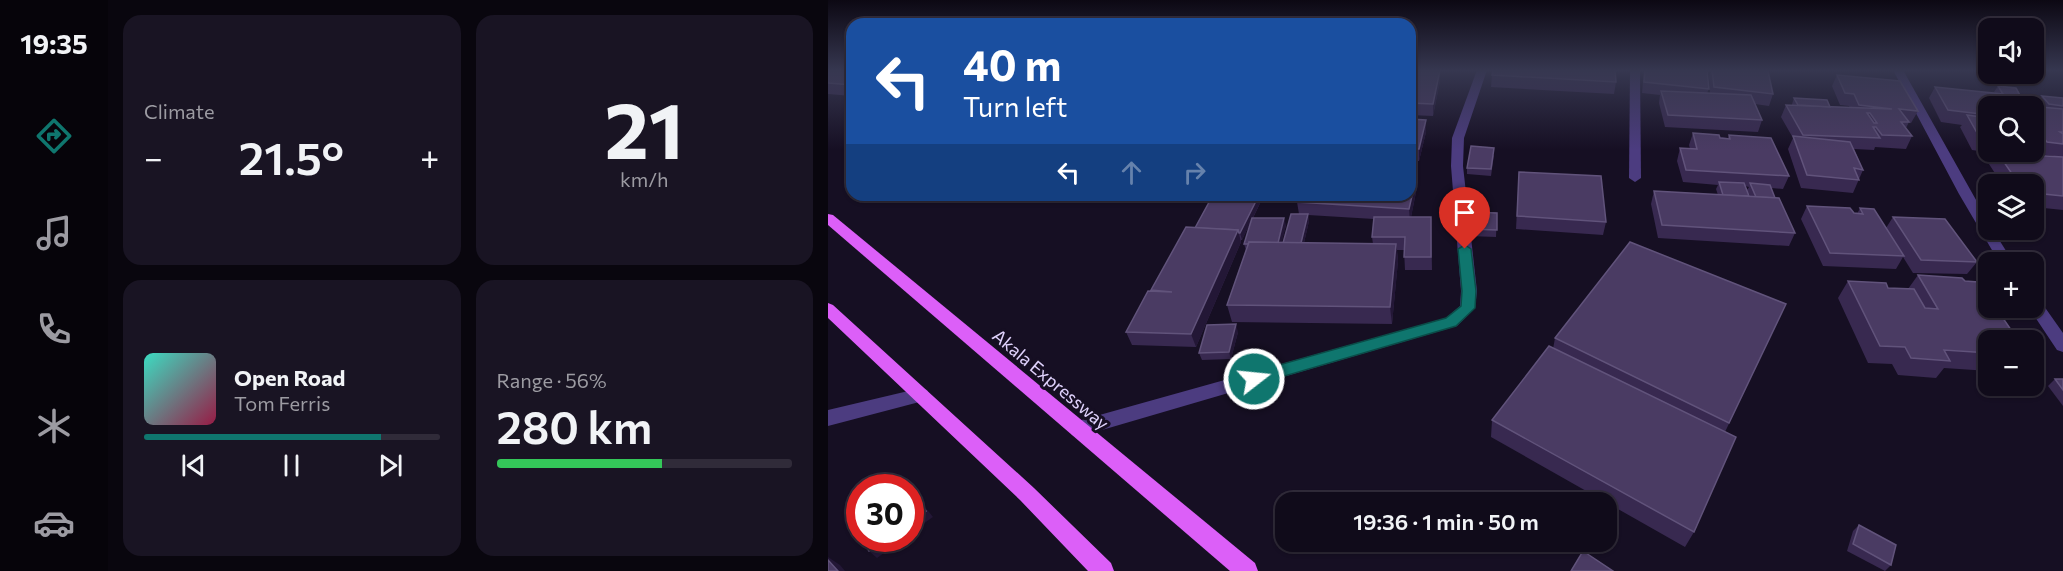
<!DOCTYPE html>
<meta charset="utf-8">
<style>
:root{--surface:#100b1a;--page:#191423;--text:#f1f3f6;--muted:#9c9ba2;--line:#302b39;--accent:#0f766e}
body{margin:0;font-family:Commissioner,sans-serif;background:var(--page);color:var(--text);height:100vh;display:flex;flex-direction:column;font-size:22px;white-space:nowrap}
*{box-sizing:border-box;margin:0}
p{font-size:20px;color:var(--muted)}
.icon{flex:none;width:33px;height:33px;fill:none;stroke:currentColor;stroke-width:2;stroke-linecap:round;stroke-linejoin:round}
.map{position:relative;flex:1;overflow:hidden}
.panel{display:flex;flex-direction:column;gap:15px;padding:15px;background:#09060e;width:720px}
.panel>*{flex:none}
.hud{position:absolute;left:18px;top:18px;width:570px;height:183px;border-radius:18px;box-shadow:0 2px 4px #0004,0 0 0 2px var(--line);background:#1a4fa0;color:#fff;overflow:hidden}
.fabs{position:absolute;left:1150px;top:18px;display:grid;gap:12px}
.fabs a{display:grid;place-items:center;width:66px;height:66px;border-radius:12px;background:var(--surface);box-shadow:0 2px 4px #0004,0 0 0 2px var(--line);font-size:30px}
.speed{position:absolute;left:18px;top:474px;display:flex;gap:12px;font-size:30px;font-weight:700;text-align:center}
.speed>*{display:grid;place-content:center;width:78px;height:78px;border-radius:50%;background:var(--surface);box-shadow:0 2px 4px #0004,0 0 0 2px var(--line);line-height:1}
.speed .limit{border:9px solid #d22;background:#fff;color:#111}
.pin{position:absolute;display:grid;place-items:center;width:51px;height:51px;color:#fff;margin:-62px -26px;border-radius:50% 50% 50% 0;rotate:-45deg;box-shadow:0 0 6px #0007}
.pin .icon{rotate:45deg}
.me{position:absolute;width:66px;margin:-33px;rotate:74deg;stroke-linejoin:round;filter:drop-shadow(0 0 4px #0008)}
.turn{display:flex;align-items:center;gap:21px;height:126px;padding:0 18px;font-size:27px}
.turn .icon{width:78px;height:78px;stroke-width:2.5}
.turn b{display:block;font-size:42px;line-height:51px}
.lanes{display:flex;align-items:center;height:57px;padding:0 18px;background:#0003;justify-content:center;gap:30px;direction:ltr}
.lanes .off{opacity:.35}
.big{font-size:45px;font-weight:600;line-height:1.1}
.panel .widget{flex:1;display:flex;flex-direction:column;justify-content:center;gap:9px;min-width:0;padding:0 21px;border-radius:18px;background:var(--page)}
.panel .dial{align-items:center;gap:0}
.dial b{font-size:78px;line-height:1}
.song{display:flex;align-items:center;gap:18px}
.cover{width:72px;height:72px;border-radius:9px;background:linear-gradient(135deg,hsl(170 70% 55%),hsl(340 70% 35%))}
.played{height:6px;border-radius:3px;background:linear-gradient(90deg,var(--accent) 80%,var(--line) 80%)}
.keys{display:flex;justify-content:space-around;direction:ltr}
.heat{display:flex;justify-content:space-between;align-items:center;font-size:33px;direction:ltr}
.charge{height:9px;border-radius:4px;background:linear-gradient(90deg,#34c759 56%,var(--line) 0)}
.panel .tiles{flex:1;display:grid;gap:15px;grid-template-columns:repeat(2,1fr)}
.trip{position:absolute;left:447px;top:492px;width:342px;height:60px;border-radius:18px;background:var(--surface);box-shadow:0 2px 4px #0004,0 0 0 2px var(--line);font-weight:600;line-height:60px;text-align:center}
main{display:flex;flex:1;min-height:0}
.tabs{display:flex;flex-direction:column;width:108px;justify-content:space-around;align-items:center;background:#06040a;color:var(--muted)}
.tabs .icon{width:42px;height:42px}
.tabs .selected{color:var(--accent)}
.tabs b{font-size:27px;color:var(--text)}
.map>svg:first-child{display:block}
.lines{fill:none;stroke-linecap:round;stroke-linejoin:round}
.minor{fill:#4c3c80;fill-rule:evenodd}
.primary{fill:#dc5ff8;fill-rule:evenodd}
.wall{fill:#382950;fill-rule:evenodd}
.shaded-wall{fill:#231736}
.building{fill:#4a3b63;stroke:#61537b;stroke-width:1.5;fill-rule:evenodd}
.route{fill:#0f766e;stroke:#0a4d48;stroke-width:1.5}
.labels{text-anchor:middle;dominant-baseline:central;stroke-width:6;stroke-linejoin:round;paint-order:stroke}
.street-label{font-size:18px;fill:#e0d3fd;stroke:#160f23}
</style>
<main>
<nav class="tabs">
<b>19:35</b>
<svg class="icon selected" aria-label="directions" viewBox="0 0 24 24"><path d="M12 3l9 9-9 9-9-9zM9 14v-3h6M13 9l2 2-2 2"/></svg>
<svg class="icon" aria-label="music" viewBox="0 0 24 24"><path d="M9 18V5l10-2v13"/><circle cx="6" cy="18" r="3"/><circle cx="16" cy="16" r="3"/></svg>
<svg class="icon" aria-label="phone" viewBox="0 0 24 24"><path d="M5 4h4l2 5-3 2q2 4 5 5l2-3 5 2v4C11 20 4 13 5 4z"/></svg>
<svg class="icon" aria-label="climate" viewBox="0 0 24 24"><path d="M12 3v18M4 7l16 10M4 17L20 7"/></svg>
<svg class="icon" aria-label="car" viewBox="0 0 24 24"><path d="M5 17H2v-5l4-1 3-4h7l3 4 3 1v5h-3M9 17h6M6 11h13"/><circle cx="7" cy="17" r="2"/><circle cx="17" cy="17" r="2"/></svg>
</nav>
<section class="panel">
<div class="tiles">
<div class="widget"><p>Climate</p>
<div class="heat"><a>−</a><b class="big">21.5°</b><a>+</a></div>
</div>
<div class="widget dial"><b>21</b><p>km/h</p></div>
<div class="widget">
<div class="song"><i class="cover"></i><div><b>Open Road</b><p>Tom Ferris</p></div></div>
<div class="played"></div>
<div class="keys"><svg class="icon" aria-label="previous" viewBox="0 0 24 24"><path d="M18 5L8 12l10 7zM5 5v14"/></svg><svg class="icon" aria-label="pause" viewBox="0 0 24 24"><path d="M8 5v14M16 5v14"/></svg><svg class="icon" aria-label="next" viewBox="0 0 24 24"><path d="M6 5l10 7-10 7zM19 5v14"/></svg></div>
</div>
<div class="widget"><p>Range · 56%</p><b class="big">280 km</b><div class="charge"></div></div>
</div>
</section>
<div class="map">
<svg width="1235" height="571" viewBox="0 0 1235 571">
<rect width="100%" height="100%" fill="#160f23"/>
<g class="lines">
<g class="minor">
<path d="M649,70H659L636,138L635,166L649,291L647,308L629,326L250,437L244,435L241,429L244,423L250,421L618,318L632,306L633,291L623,166L624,138Z"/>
<path d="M802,70H812L813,178L807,182L801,178Z"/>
<path d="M1065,70H1075L1161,223V230H1165L1185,262H1171L1131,194Z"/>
<path d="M1206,298L1211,299L1235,333V352L1229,350L1201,308H1206Z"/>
<path d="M93,388L99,390L102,395L99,400L0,426V410Z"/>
</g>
<g class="primary">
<path d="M0,214L5,215L427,563L430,571H402L0,225Z"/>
<path d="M0,303L5,305L206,488L283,563L286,571H260L192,500L0,318Z"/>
</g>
</g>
<g class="wall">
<path d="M0,70H24V96L0,94Z"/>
<path d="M582,70L612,81L605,116L582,115Z"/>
<path d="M816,70H879L881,89L879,93H882L881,77L883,70H929L945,94L941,106L927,104L934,120L930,132L837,127L831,103L832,95L814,93Z"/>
<path d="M664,75L788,82L786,94L663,87Z"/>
<path d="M1009,75L1090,111L1083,123L1081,122L1078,128L1084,136L1078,149L1047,147L1046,150L1026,149L1035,170L1025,193L973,188L960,149L965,138L953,117L958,105H964V104L966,98L1002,107L1022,108L1021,106L1012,105L1004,86Z"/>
<path d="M1170,86L1194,99L1190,105L1182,104L1161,106V152H1206V106H1199H1200L1214,107L1210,102L1214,96L1235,98V157L1210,154L1209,152L1207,155L1235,157V210L1206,207V184H1174L1159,161L1164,153L1144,150L1132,127L1134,125L1113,122L1101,98L1107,87L1167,93L1166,92Z"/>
<path d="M582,119L598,132L591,161H582Z"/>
<path d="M865,133L900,138L901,135L961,176L955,189L943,188L947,198L967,233L961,246L830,238L823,204L826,191L890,195L888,189L890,185L855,182L849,161L852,148L862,149L861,145ZM917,186L921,187L919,190L922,196H921Z"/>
<path d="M666,155L663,176L639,174V168Z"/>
<path d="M691,172L778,222L775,235L688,229Z"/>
<path d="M589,187L583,217H603L604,270H577L576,250H569L570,261L564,324L404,322L399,305L418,250L416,244L423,221L414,240H413V242L368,347L304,345L298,332L324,291L323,290L367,228L385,195H436L425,218L458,225L453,243H455L471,214L469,202ZM480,215L546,219L544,237L545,244L476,243L481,221Z"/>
<path d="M979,206L1029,214L1032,208L1058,228L1065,217L1149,262L1139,274L1085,273L1075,257L1068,269L995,266L973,219Z"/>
<path d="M642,212L669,213L668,237L641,236Z"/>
<path d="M1090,275L1161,340V371L1116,368L1108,378L1070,375L1064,364L1040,363L1010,298L1020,281L1060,288L1080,289Z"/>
<path d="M958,304L897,432L866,532L857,547L663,437L664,420L725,349L727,338Z"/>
<path d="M410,332L403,359L374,360L371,353Z"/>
<path d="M1227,379H1235V406L1220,386Z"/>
<path d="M1031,525L1063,565L1057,571L1019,551L1025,531Z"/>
</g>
<g class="shaded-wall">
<path d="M612,70V81L605,116V104Z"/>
<path d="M598,120V132L591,161V149Z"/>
<path d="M589,174V187L582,222L581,209Z"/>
<path d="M431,195H436L414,240L412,233Z"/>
<path d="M480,214L481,221L474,251L473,244Z"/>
<path d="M456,218L458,225L452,251L450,243Z"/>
<path d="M410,230L413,242L368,347L363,334Z"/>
<path d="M568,244L570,261L564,324L562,307Z"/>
<path d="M408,324L410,332L403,359L401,352Z"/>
<path d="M82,491L89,497L105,517L82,533Z"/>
<path d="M59,538H76L49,558L41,551Z"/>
<path d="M0,557L12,565L17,571H10L0,560Z"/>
</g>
<g class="building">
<path d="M0,70H24V85L0,83Z"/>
<path d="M582,70H612L605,104L582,103Z"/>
<path d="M665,70H787L788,82L664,75Z"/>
<path d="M817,70H879L881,89L816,82Z"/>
<path d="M884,70H929L940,71L945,94L886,87Z"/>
<path d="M1009,75L1072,81L1090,111L1071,109L1081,122H1073L1084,136L1054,135L1048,127H1045L1052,138L975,135L958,105L1064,109L1031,105L1026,94L1017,93ZM1039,113H1042L1049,123H1046Z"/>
<path d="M1170,86L1188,88L1194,99L1176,96Z"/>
<path d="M1107,87L1175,94L1184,106H1161V115L1120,110Z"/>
<path d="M833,91L923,95L934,120L840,115Z"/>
<path d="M1214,96L1235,98V106L1221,104Z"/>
<path d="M966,98L999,100L1002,107L970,105Z"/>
<path d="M1200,106L1235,109V132H1232L1235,134V144L1219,142L1206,125V119L1210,120L1206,114V106Z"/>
<path d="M1139,115L1161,118V139L1152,138Z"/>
<path d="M582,119L598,120L591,149H582Z"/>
<path d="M865,133L891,135L892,138L902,139L901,135L943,138L961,176L858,170L852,148L869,149Z"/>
<path d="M1206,135L1214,146L1206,145Z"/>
<path d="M965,136L1022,142L1035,170L1026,168L1031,180L979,175Z"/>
<path d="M643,146L666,148L663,169L639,168Z"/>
<path d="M1169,152H1197L1199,155L1235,157V196L1206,193V184H1191Z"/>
<path d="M691,172L773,176L778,222L689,216Z"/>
<path d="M582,174H589L581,209L469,202L472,195H582Z"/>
<path d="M891,182L916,183L921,196L895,195Z"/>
<path d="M922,183L942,185L947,198L928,197Z"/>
<path d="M826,191L951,198L967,233L834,225Z"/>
<path d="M385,195H431L412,233H411L410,230L367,228Z"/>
<path d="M979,206L1022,208L1026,213L1035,214L1032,208L1046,209L1076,256L1002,253Z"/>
<path d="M642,212L669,213V230L641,229Z"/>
<path d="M463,214H480L473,243H455Z"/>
<path d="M546,217H603V257H576L577,237H544Z"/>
<path d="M1065,217L1117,219L1149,262L1093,260Z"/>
<path d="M424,218H456L450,243L421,242L420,244H416Z"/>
<path d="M358,227L410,230L363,334L298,332L320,291L344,292L323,290Z"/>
<path d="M421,242L568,244L562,307L399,305Z"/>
<path d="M802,242L958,304L901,423L727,338Z"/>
<path d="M1090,275L1134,278L1137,281L1150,282L1161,298V308H1168L1190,340H1161V353L1116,350L1122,361L1083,358L1077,347L1052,346L1020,281L1058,283L1060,288L1086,289L1097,308L1110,309Z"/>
<path d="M408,324L401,352L371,353L379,325Z"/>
<path d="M721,346L908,437L866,532L664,420Z"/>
<path d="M1227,379H1235V390Z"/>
<path d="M82,491L98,511L82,522Z"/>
<path d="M32,525V538L25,529Z"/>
<path d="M1031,525L1068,545L1063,565L1025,544Z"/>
<path d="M32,538H59L41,551Z"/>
<path d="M755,551L785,571H743Z"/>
<path d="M0,560L10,571H0Z"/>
</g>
<linearGradient id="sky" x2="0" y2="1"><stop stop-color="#0c0813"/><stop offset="0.47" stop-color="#363750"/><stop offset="1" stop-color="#363750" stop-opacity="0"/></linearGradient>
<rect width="1235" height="150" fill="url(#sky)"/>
<path class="route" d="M637,245L643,249L648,291L647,308L628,326L426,385L420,383L418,379L420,374L426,372L618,318L633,306L634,291L630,249Z"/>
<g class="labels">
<g class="street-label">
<text transform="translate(223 379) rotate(40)">Akala Expressway</text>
</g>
</g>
</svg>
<div class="fabs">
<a><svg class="icon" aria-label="sound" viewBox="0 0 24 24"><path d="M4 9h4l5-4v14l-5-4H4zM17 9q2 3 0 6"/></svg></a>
<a><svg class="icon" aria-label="search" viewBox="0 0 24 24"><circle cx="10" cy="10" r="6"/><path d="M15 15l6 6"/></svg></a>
<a><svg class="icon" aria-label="layers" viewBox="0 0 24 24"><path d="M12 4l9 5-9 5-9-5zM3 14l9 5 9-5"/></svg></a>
<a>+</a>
<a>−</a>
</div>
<div class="speed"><div class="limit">30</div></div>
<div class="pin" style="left:637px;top:249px;background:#d93025"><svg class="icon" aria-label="arrive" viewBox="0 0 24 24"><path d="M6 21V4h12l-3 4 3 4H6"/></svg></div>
<svg class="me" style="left:426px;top:379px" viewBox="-20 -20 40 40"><circle r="17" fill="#0f766e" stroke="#fff" stroke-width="3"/><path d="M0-11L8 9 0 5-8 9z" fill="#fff"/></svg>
<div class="trip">19:36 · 1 min · 50 m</div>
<div class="hud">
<div class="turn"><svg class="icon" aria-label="left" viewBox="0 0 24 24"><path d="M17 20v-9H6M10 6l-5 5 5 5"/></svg><div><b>40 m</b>Turn left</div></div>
<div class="lanes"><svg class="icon" aria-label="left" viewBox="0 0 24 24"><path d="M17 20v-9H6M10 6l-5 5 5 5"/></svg><svg class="icon off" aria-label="ahead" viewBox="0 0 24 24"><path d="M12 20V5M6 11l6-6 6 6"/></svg><svg class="icon off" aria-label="right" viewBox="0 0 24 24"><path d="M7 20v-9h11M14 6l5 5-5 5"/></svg></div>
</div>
</div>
</main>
